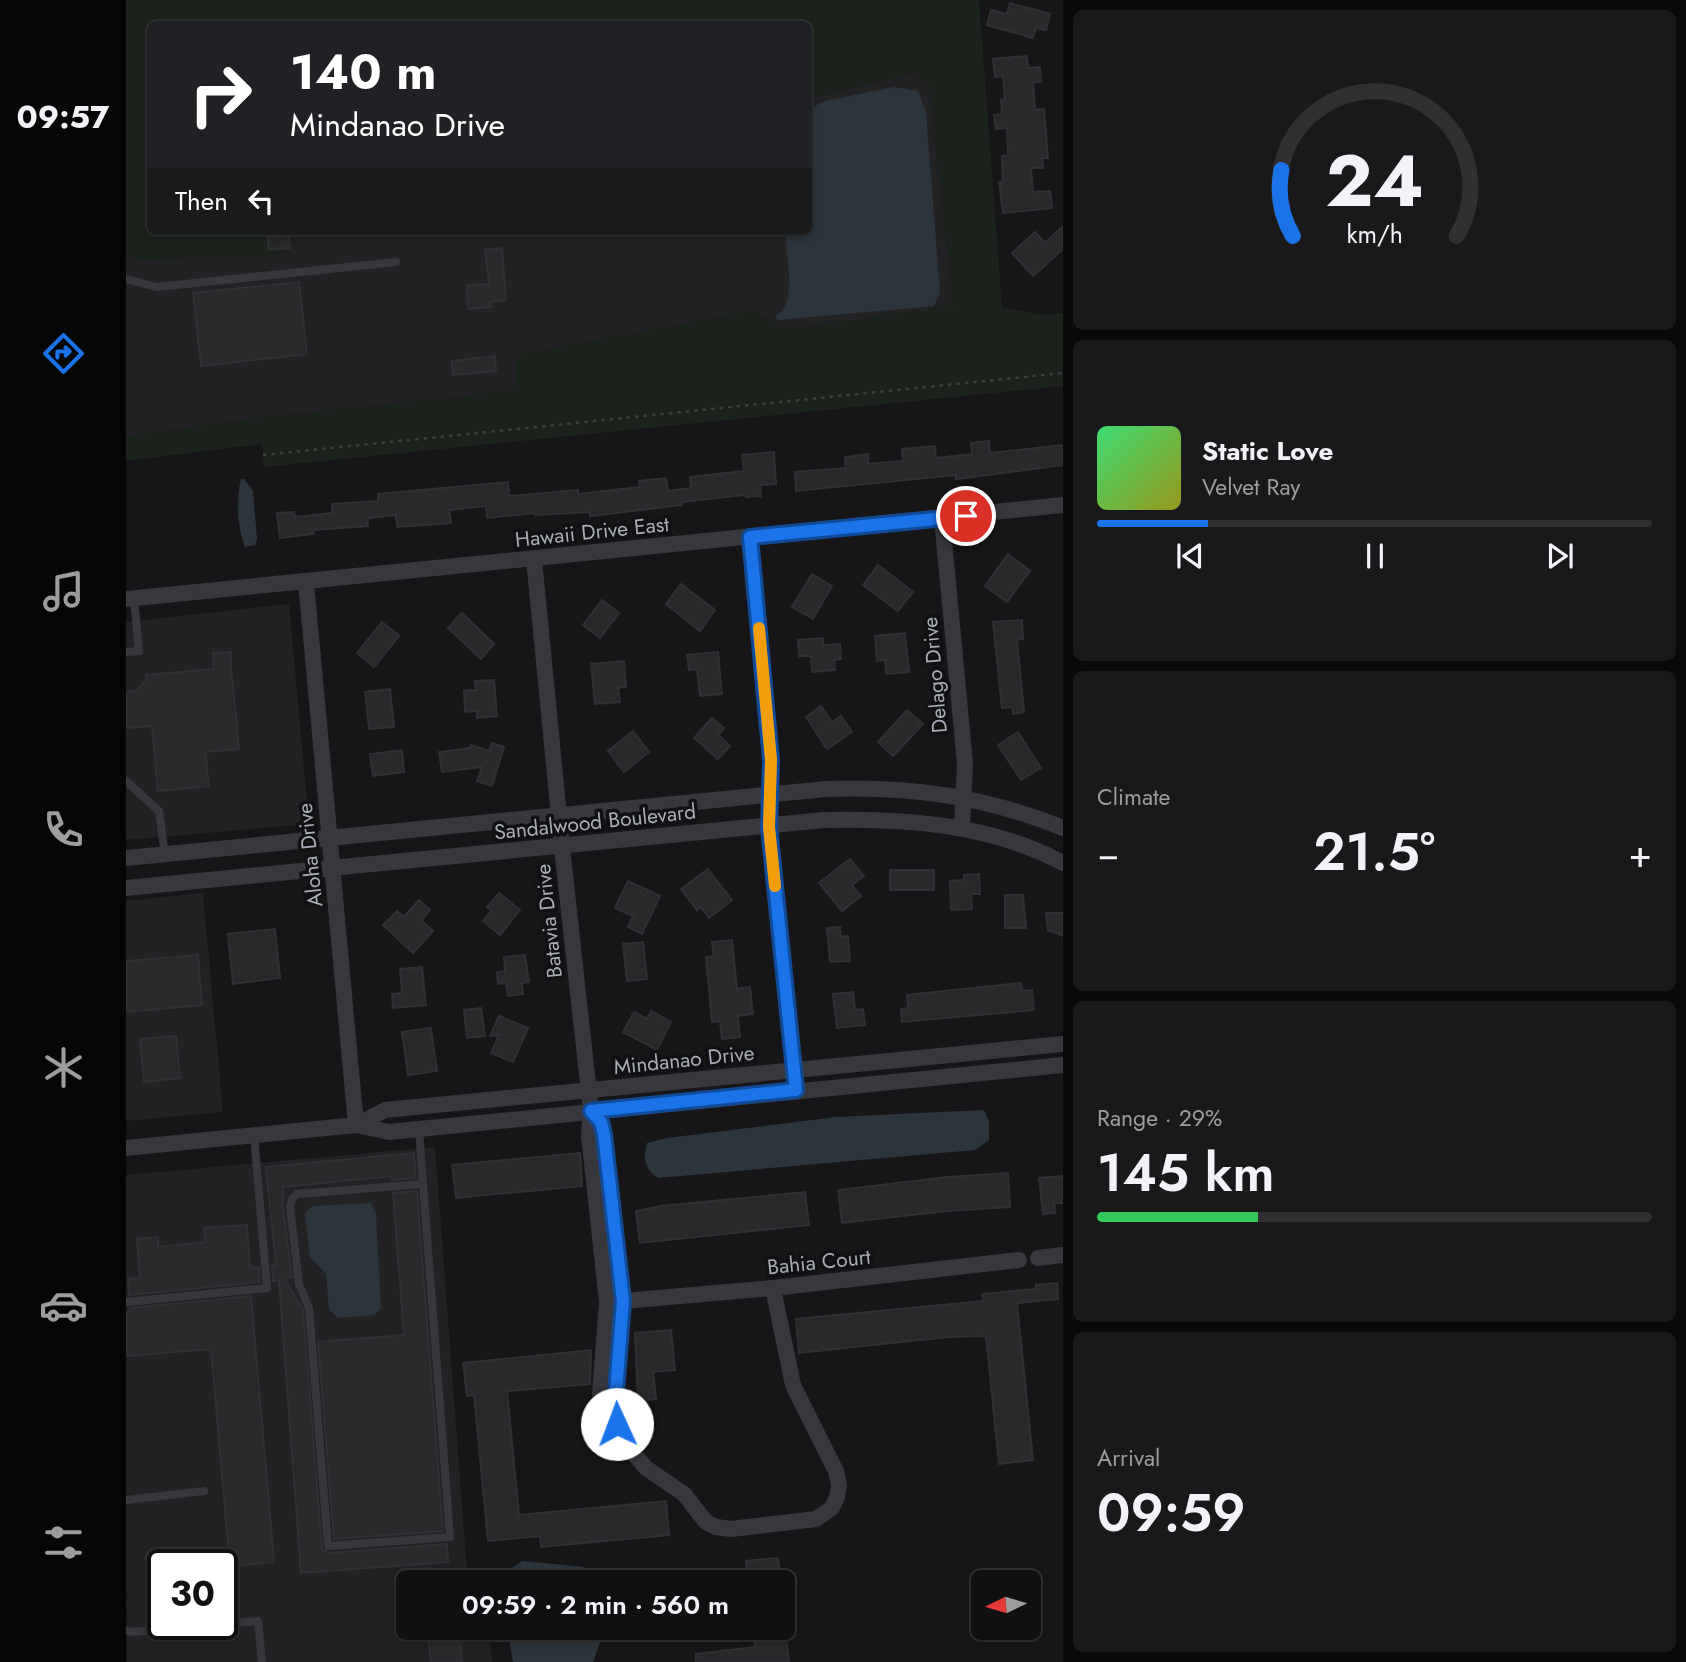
<!DOCTYPE html>
<meta charset="utf-8">
<style>
:root{--surface:#101012;--page:#19191b;--text:#f1f3f6;--muted:#9c9d9f;--line:#303032;--accent:#1a73e8}
body{margin:0;font-family:Jost,sans-serif;background:var(--page);color:var(--text);height:100vh;display:flex;flex-direction:column;font-size:26px;white-space:nowrap}
*{box-sizing:border-box;margin:0}
p{font-size:23px;color:var(--muted)}
.icon{flex:none;width:38px;height:38px;fill:none;stroke:currentColor;stroke-width:2;stroke-linecap:round;stroke-linejoin:round}
.map{position:relative;flex:1;overflow:hidden}
.details{display:flex;flex-direction:column;gap:10px;padding:10px;background:#09090a;width:623px}
.details>*{flex:none}
.guide{position:absolute;left:21px;top:21px;width:665px;height:214px;border-radius:10px;box-shadow:0 4px 10px #0003,0 0 0 2px var(--line);background:#202124;color:#fff;overflow:hidden}
.needle{width:46px;rotate:265deg}
.fabs{position:absolute;left:845px;top:1570px;display:grid;gap:14px}
.fabs a{display:grid;place-items:center;width:70px;height:70px;border-radius:10px;background:var(--surface);box-shadow:0 4px 10px #0003,0 0 0 2px var(--line);font-size:35px}
.speed{position:absolute;left:21px;top:1549px;display:flex;gap:14px;font-size:35px;font-weight:700;text-align:center}
.speed>*{display:grid;place-content:center;width:91px;height:91px;border-radius:50%;background:var(--surface);box-shadow:0 4px 10px #0003,0 0 0 2px var(--line);line-height:1}
.speed .limit{border:4px solid #111;border-radius:10px;background:#fff;color:#111}
.pin{position:absolute;display:grid;place-items:center;width:60px;height:60px;color:#fff;margin:-30px;border:4px solid #fff;border-radius:50%;box-shadow:0 2px 7px #0007}
.me{position:absolute;width:77px;margin:-38px;rotate:358deg;stroke-linejoin:round;filter:drop-shadow(0 0 5px #0008)}
.turn{display:flex;align-items:center;gap:24px;height:147px;padding:0 28px;font-size:32px}
.turn .icon{width:91px;height:91px;stroke-width:2.5}
.turn b{display:block;font-size:49px;line-height:60px}
.then{display:flex;align-items:center;height:66px;padding:0 28px;background:#0003;gap:14px;font-size:26px}
.big{font-size:52px;font-weight:600;line-height:1.1}
.details .widget{flex:1;display:flex;flex-direction:column;justify-content:center;gap:10px;min-width:0;padding:0 24px;border-radius:10px;background:var(--page)}
.details .dial{align-items:center;gap:0}
.dial svg{height:182px;overflow:visible;fill:none;stroke:var(--line);stroke-width:7;stroke-linecap:round;text-anchor:middle}
.dial text{fill:var(--text);stroke:none}
.song{display:flex;align-items:center;gap:21px}
.cover{width:84px;height:84px;border-radius:10px;background:linear-gradient(135deg,hsl(140 70% 55%),hsl(60 70% 35%))}
.played{height:7px;border-radius:4px;background:linear-gradient(90deg,var(--accent) 20%,var(--line) 20%)}
.keys{display:flex;justify-content:space-around;direction:ltr}
.heat{display:flex;justify-content:space-between;align-items:center;font-size:38px;direction:ltr}
.charge{height:10px;border-radius:5px;background:linear-gradient(90deg,#34c759 29%,var(--line) 0)}
.trip{position:absolute;left:270px;top:1570px;width:399px;height:70px;border-radius:10px;background:var(--surface);box-shadow:0 4px 10px #0003,0 0 0 2px var(--line);font-weight:600;line-height:70px;text-align:center}
main{display:flex;flex:1;min-height:0}
.tabs{display:flex;flex-direction:column;width:126px;justify-content:space-around;align-items:center;background:#060607;color:var(--muted)}
.tabs .icon{width:49px;height:49px}
.tabs .current{color:var(--accent)}
.tabs b{font-size:32px;color:var(--text)}
.map>svg:first-child{display:block}
.built{fill:#222225;fill-rule:evenodd}
.green{fill:#1c231d}
.water{fill:#2c353c}
.building{fill:#29292c;stroke:#303034;stroke-width:2}
.lines{fill:none;stroke-linecap:round;stroke-linejoin:round}
.path{stroke:#3d3f44;stroke-width:2.5;stroke-dasharray:3.5 5;stroke-linecap:butt}
.lane{stroke:#37383d;stroke-width:8}
.street{stroke:#37383d;stroke-width:16}
.route-casing{stroke:#114b97;stroke-width:18}
.route{stroke:#1a73e8;stroke-width:12}
.slow{stroke:#f59e0b;stroke-width:12}
.labels{text-anchor:middle;dominant-baseline:central;stroke-width:7;stroke-linejoin:round;paint-order:stroke}
.street-label{font-size:21px;fill:#a8adb8;stroke:#111113}
</style>
<main>
<nav class="tabs">
<b>09:57</b>
<svg class="icon current" aria-label="directions" viewBox="0 0 24 24"><path d="M12 3l9 9-9 9-9-9zM9 14v-3h6M13 9l2 2-2 2"/></svg>
<svg class="icon" aria-label="music" viewBox="0 0 24 24"><path d="M9 18V5l10-2v13"/><circle cx="6" cy="18" r="3"/><circle cx="16" cy="16" r="3"/></svg>
<svg class="icon" aria-label="phone" viewBox="0 0 24 24"><path d="M5 4h4l2 5-3 2q2 4 5 5l2-3 5 2v4C11 20 4 13 5 4z"/></svg>
<svg class="icon" aria-label="climate" viewBox="0 0 24 24"><path d="M12 3v18M4 7l16 10M4 17L20 7"/></svg>
<svg class="icon" aria-label="car" viewBox="0 0 24 24"><path d="M5 17H2v-5l4-1 3-4h7l3 4 3 1v5h-3M9 17h6M6 11h13"/><circle cx="7" cy="17" r="2"/><circle cx="17" cy="17" r="2"/></svg>
<svg class="icon" aria-label="filters" viewBox="0 0 24 24"><path d="M4 7h16M4 17h16"/><circle cx="9" cy="7" r="2"/><circle cx="15" cy="17" r="2"/></svg>
</nav>
<div class="map">
<svg width="937" height="1662" viewBox="0 0 937 1662">
<rect width="100%" height="100%" fill="#161618"/>
<g class="built">
<path d="M787,73L804,85L828,306L658,330L629,311L391,355L390,391L134,418L0,437V251L13,260L161,231H682L683,98Z"/>
<path d="M163,604L183,824L0,840V622Z"/>
<path d="M77,893L97,1112L0,1121V901Z"/>
<path d="M309,1147L341,1572L355,1571L356,1582H282V1628H362L366,1662H1L0,1175ZM37,1564H96V1624H37Z"/>
</g>
<path class="green" d="M0,0H853L876,307L916,315L937,313V386L138,467L136,444L0,461V437L134,418L390,391V355L629,311L658,330L828,305L804,85L787,73L683,98L682,24H24V231H161L163,250L146,257L13,260L0,251Z"/>
<g class="water">
<path d="M768,87L792,91L800,112L814,292L808,306L652,320L649,316C652,314 655,312 657,309C669,296 660,249 659,231H682L683,109L699,101Z"/>
<path d="M115,479H118L127,491L131,539L129,545L119,547C111,527 110,499 115,479Z"/>
<path d="M858,1110L863,1121V1140L849,1150L532,1178C518,1168 517,1159 521,1143L541,1138L710,1117Z"/>
<path d="M245,1203L250,1214L255,1308L248,1315L212,1318L203,1309L200,1274L184,1257L179,1214L186,1206Z"/>
<path d="M396,1561L458,1567L467,1574L469,1582H376L383,1570Z"/>
<path d="M381,1628H479L467,1662H387Z"/>
</g>
<g class="building">
<path d="M884,3L924,14L920,30L910,28L907,38L861,25L865,10L881,14Z"/>
<path d="M901,56L902,68L914,67L915,82H907L909,110L918,109L922,158H916L917,168H905L907,192L924,191L926,208L877,213L873,182H877L876,156L882,155L881,128L870,129L868,115L876,114L875,100L879,99L877,76L869,77L867,59Z"/>
<path d="M937,226V249L907,276L886,253L909,232L919,243Z"/>
<path d="M141,231H162L164,248L143,250Z"/>
<path d="M376,248L380,300L364,302L365,307L342,309L341,285L363,284L359,250Z"/>
<path d="M173,282L181,354L75,366L67,293Z"/>
<path d="M369,356L370,371L327,375L326,361Z"/>
<path d="M863,441L864,453L937,445V465L830,479V475L670,491L669,472L720,468L719,457L742,454V464L777,461L776,449L809,446L810,458L846,454L845,443Z"/>
<path d="M648,452L650,484L634,485L635,496L620,497L619,495L555,502L556,505L464,516V512L409,515V513L361,518L360,506L323,510L325,523L271,527L270,515L242,518V526L187,530L188,534L154,538L151,513L168,512L169,517L206,513V504L252,501V494L382,482L383,496L452,490V494L514,487L513,481L540,478L542,491L565,488L564,477L618,471L616,455Z"/>
<path d="M882,554L904,571L881,602L859,586Z"/>
<path d="M752,565L787,592L772,611L737,585Z"/>
<path d="M686,574L706,586L687,619L666,607Z"/>
<path d="M555,584L589,610L574,631L540,604Z"/>
<path d="M476,600L493,613L474,638L457,625Z"/>
<path d="M336,613L368,644L355,659L322,628Z"/>
<path d="M896,620L897,639L891,640L898,712L887,714L886,707L876,708L867,622Z"/>
<path d="M256,622L273,636L248,667L231,653Z"/>
<path d="M779,633L783,672L760,674L759,660L751,661L749,636Z"/>
<path d="M697,638V645L714,644L715,659L708,660L709,670L686,672L685,656H673L672,640Z"/>
<path d="M105,652V666L113,749L79,752L83,786L32,791L26,726L0,728V692L11,691L20,680V675L88,669L87,653Z"/>
<path d="M592,652L596,694L574,696L571,669L563,670L561,655Z"/>
<path d="M498,661L500,687L492,688L494,702L469,704L465,664Z"/>
<path d="M368,680L371,716L351,718V711L339,712L338,691L350,690L349,681Z"/>
<path d="M264,689L268,727L243,729L239,692Z"/>
<path d="M695,706L706,722L715,716L726,732L701,749L680,717Z"/>
<path d="M781,710L797,724L767,756L752,742Z"/>
<path d="M586,718L598,728L592,735L604,746L592,759L568,738Z"/>
<path d="M507,731L523,752L498,772L482,751Z"/>
<path d="M892,732L915,768L895,780L872,745Z"/>
<path d="M366,743L378,747L366,786L351,781L356,767L316,772L313,752L344,748L345,745L363,751Z"/>
<path d="M276,750L278,772L247,776L244,754Z"/>
<path d="M724,859L738,876L726,885L735,896L716,911L693,883Z"/>
<path d="M582,869L606,900L583,918L575,907L571,910L555,889Z"/>
<rect x="764" y="870" width="44" height="20"/>
<path d="M853,874L854,894H845L846,909L825,910L824,881L838,880V875Z"/>
<path d="M502,881L534,896L516,934L502,927L507,916L489,908Z"/>
<path d="M373,893L394,910L374,935L357,921L366,911L361,907Z"/>
<path d="M879,895H897L900,928H879Z"/>
<path d="M293,900L304,910L295,920L307,931L287,953L257,925L271,911L278,917Z"/>
<path d="M920,913H937V936L922,930Z"/>
<path d="M714,927L715,937L722,936L724,961L704,962L701,928Z"/>
<path d="M149,929L154,978L107,984L102,934Z"/>
<path d="M606,940L611,989L624,987L627,1014L612,1016L614,1037L596,1039L594,1021L586,1022L580,957L588,956L586,942Z"/>
<path d="M517,942L521,979L501,981L497,944Z"/>
<path d="M72,955L76,1005L0,1012V961Z"/>
<path d="M399,955L403,982L396,983L397,994L382,996L380,983L372,984L371,972L379,971L378,957Z"/>
<path d="M296,967L300,1005L267,1008L266,994L276,993L274,969Z"/>
<path d="M895,983L896,991L906,990L908,1010L776,1022L775,1009L782,1008L781,995Z"/>
<path d="M727,992L729,1010L737,1009L739,1025L711,1028L707,994Z"/>
<path d="M355,1008L359,1036L341,1038L338,1010Z"/>
<path d="M525,1011L545,1022L531,1050L497,1032L508,1012L521,1019Z"/>
<path d="M373,1016L402,1028L387,1062L365,1053L373,1035L364,1036Z"/>
<path d="M305,1028L311,1071L282,1075L276,1032Z"/>
<path d="M50,1036L54,1078L18,1082L14,1039Z"/>
<path d="M288,1153L290,1178L266,1180V1176L157,1187V1208L166,1277L158,1278L177,1310L196,1549L202,1553L321,1544L322,1562L175,1573L153,1280L147,1281L146,1265H150L140,1167Z"/>
<path d="M454,1153L456,1186L330,1198L326,1165Z"/>
<path d="M882,1173L884,1207L821,1211L716,1223L712,1190L821,1177Z"/>
<path d="M937,1176V1203H928L929,1213L917,1214L913,1178Z"/>
<path d="M291,1191L317,1531L208,1539L192,1342L278,1335L267,1193Z"/>
<path d="M679,1192L683,1225L514,1243L510,1211L535,1206Z"/>
<path d="M121,1225L124,1268L133,1267L134,1282L3,1295L2,1279L14,1278L11,1239L32,1237V1247L79,1242L78,1228Z"/>
<path d="M931,1283L932,1299L891,1303L907,1460L873,1464L860,1336L822,1337L673,1353L670,1319L857,1301L856,1294L910,1289V1285Z"/>
<path d="M125,1296L148,1562L104,1566L85,1349L0,1356V1312H4V1308Z"/>
<path d="M545,1330L549,1370L527,1372L530,1399L512,1401L509,1333Z"/>
<path d="M465,1350L464,1384L381,1391L393,1515L540,1501L543,1535L415,1547L414,1536L362,1541L348,1395L341,1396L337,1363Z"/>
<path d="M652,1558L655,1582H622L620,1561Z"/>
<path d="M332,1628L336,1662H305L301,1630Z"/>
<path d="M627,1628H659L663,1662H570V1654L629,1647Z"/>
</g>
<g class="lines">
<path class="path" d="M137,455L937,373"/>
<g class="lane">
<path d="M0,279L31,287L270,262"/>
<path d="M0,652L13,651L8,598"/>
<path d="M0,781L33,811L39,855"/>
<path d="M293,1129L297,1184L171,1194L166,1199L164,1207L173,1284L183,1308L202,1546L324,1537L297,1184"/>
<path d="M0,1302L141,1288L128,1135"/>
<path d="M0,1500L78,1491"/>
<path d="M0,1631L8,1632L132,1621L136,1662"/>
</g>
<g class="street">
<path d="M816,519L839,763L836,828"/>
<path d="M624,537L645,760L643,827L669,1077"/>
<path d="M408,559L436,847L465,1111L463,1135L481,1302L474,1394L488,1417L502,1447L520,1468L558,1494L580,1522L590,1527L605,1529L690,1519L706,1508L711,1497L713,1485L710,1471L667,1385L647,1288"/>
<path d="M180,582L230,1125"/>
<path d="M0,599L937,505"/>
<path d="M0,858L700,789C785,786 857,796 937,828"/>
<path d="M0,888L698,820C779,818 864,824 937,863"/>
<path d="M465,1111L475,1122L478,1134L497,1301L488,1417"/>
<path d="M230,1125L259,1110L937,1044"/>
<path d="M0,1148L230,1125L263,1132L937,1065"/>
<path d="M912,1258L937,1255"/>
<path d="M497,1301L647,1288L893,1260"/>
</g>
</g>
<g class="lines">
<defs>
<path id="route" d="M491,1424L488,1417L497,1301L478,1134L475,1122L465,1111L670,1090L643,827L645,760L624,537L840,516"/>
</defs>
<use href="#route" class="route-casing"/>
<use href="#route" class="route"/>
<path class="slow" d="M633,628L645,760L643,827L649,886"/>
</g>
<g class="labels">
<g class="street-label">
<text transform="translate(466 532) rotate(-6)">Hawaii Drive East</text>
<text transform="translate(809 675) rotate(-95)">Delago Drive</text>
<text transform="translate(469 822) rotate(-6)">Sandalwood Boulevard</text>
<text transform="translate(184 855) rotate(-96)">Aloha Drive</text>
<text transform="translate(423 921) rotate(-96)">Batavia Drive</text>
<text transform="translate(558 1060) rotate(-6)">Mindanao Drive</text>
<text transform="translate(693 1262) rotate(-6)">Bahia Court</text>
</g>
</g>
</svg>
<div class="fabs">
<a><svg class="needle" viewBox="-14 -14 28 28"><path d="M0-13l5 13h-10z" fill="#e53935"/><path d="M0 13l5-13h-10z" fill="#9c9d9f"/></svg></a>
</div>
<div class="speed"><div class="limit">30</div></div>
<div class="pin" style="left:840px;top:516px;background:#d93025"><svg class="icon" aria-label="arrive" viewBox="0 0 24 24"><path d="M6 21V4h12l-3 4 3 4H6"/></svg></div>
<svg class="me" style="left:491px;top:1424px" viewBox="-20 -20 40 40"><circle r="19" fill="#fff"/><path d="M0-13L10 11 0 6-10 11z" fill="#1a73e8"/></svg>
<div class="trip">09:59 · 2 min · 560 m</div>
<div class="guide">
<div class="turn"><svg class="icon" aria-label="right" viewBox="0 0 24 24"><path d="M7 20v-9h11M14 6l5 5-5 5"/></svg><div><b>140 m</b>Mindanao Drive</div></div>
<div class="then">Then<svg class="icon" aria-label="left" viewBox="0 0 24 24"><path d="M17 20v-9H6M10 6l-5 5 5 5"/></svg></div>
</div>
</div>
<section class="details">
<div class="widget dial"><svg viewBox="0 0 100 80">
<path d="M14 69A42 42 0 1 1 86 69"/>
<path d="M14 69A42 42 0 0 1 9 40" stroke="#1a73e8"/>
<text x="50" y="56" font-size="32" font-weight="700">24</text>
<text x="50" y="72" font-size="11">km/h</text>
</svg></div>
<div class="widget">
<div class="song"><i class="cover"></i><div><b>Static Love</b><p>Velvet Ray</p></div></div>
<div class="played"></div>
<div class="keys"><svg class="icon" aria-label="previous" viewBox="0 0 24 24"><path d="M18 5L8 12l10 7zM5 5v14"/></svg><svg class="icon" aria-label="pause" viewBox="0 0 24 24"><path d="M8 5v14M16 5v14"/></svg><svg class="icon" aria-label="next" viewBox="0 0 24 24"><path d="M6 5l10 7-10 7zM19 5v14"/></svg></div>
</div>
<div class="widget"><p>Climate</p>
<div class="heat"><a>−</a><b class="big">21.5°</b><a>+</a></div>
</div>
<div class="widget"><p>Range · 29%</p><b class="big">145 km</b><div class="charge"></div></div>
<div class="widget"><p>Arrival</p><b class="big">09:59</b></div>
</section>
</main>
